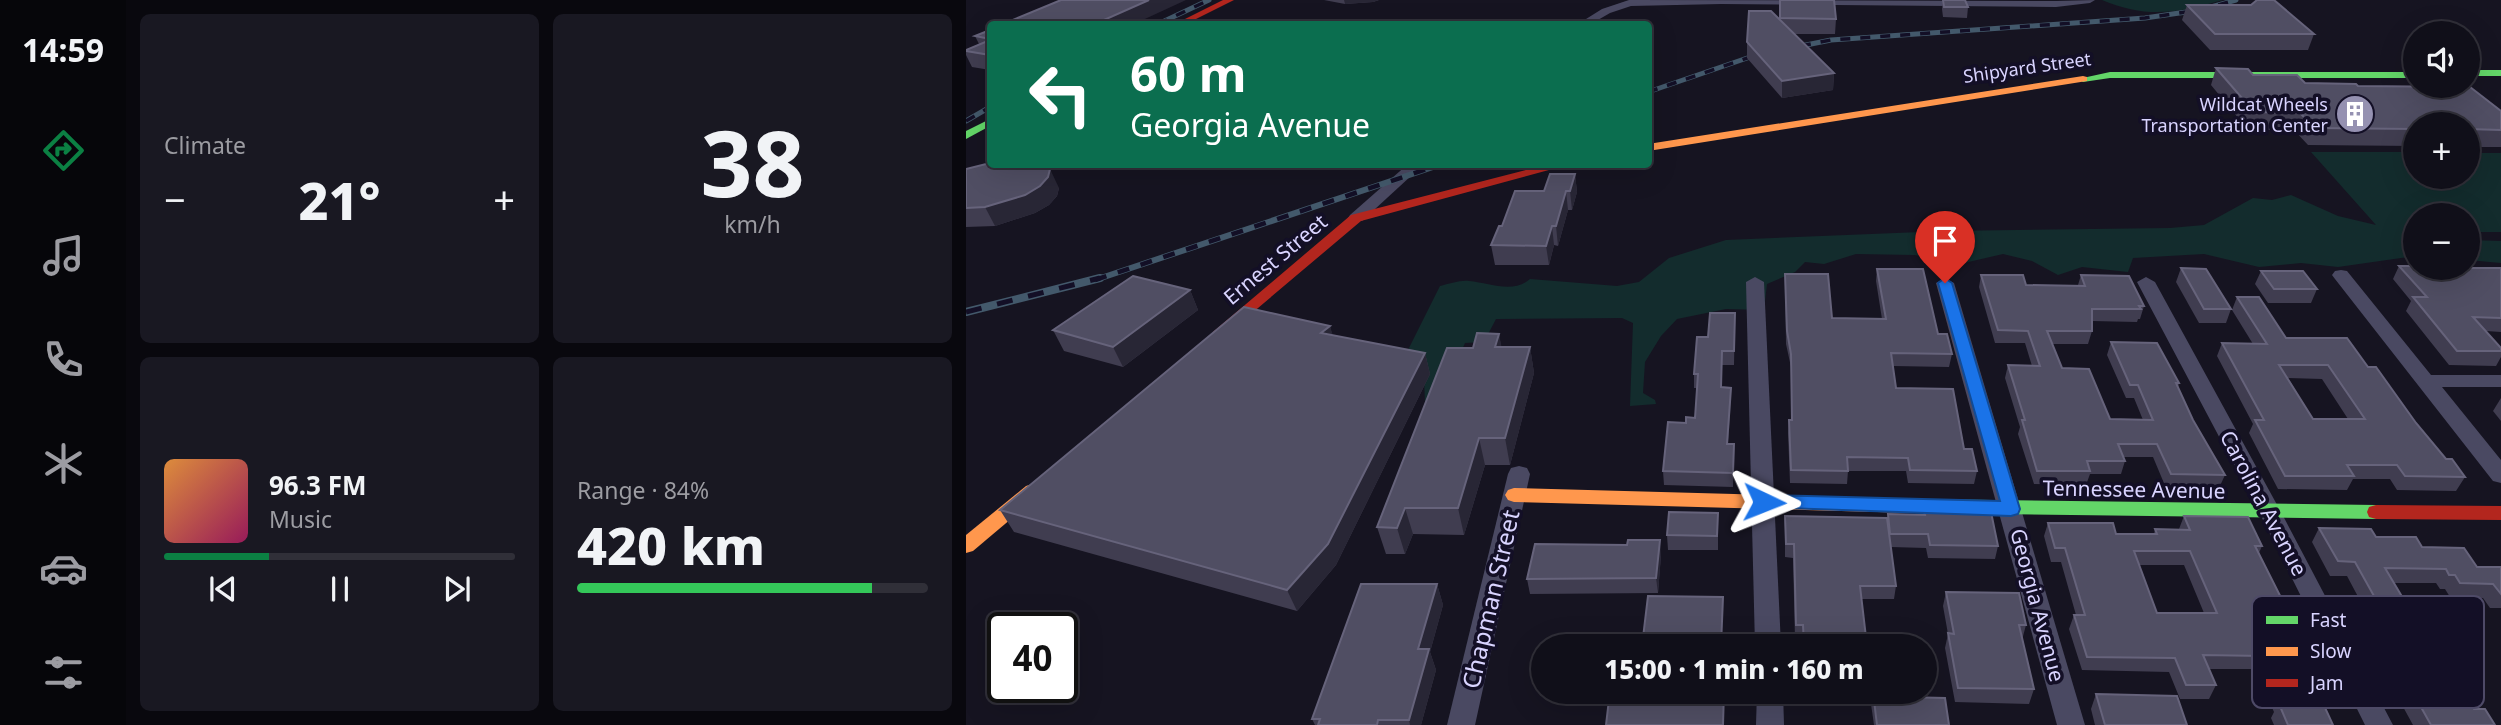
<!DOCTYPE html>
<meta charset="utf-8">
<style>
:root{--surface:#100f19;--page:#191822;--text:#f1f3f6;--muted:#9c9ca2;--line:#302f38;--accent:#0b8043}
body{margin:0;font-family:"Noto Sans",sans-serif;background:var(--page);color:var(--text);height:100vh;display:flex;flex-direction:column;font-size:26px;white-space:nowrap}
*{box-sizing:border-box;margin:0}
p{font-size:23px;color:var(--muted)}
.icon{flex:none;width:38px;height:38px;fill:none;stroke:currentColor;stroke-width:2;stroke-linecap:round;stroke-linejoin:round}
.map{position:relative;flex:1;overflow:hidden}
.sheet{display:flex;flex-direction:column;gap:14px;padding:14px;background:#09080e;width:840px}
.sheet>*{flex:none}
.hud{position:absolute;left:21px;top:21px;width:665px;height:147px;border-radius:7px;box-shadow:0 7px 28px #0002,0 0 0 2px var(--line);background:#0b6e4f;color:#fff;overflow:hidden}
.controls{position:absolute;left:1437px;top:21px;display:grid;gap:14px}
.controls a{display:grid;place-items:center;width:77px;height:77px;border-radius:50%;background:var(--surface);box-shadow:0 7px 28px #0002,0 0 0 2px var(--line);font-size:35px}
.speed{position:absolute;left:21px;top:612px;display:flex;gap:14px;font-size:35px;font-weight:700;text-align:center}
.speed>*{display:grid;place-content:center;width:91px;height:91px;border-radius:50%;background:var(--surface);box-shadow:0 7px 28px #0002,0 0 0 2px var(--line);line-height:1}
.speed .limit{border:4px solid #111;border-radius:10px;background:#fff;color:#111}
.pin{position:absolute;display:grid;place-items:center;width:60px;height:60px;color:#fff;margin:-72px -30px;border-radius:50% 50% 50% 0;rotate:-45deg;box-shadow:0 0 7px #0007}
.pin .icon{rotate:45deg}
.me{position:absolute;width:77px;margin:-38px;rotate:92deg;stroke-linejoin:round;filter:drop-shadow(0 0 5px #0008)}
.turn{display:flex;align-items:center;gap:24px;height:147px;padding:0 28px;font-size:32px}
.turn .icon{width:91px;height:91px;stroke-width:2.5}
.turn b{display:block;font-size:49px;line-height:60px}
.big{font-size:52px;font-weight:800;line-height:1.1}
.sheet .widget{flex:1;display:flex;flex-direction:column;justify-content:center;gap:10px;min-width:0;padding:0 24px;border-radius:10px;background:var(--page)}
.sheet .dial{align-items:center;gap:0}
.dial b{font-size:91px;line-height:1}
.song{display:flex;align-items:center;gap:21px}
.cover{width:84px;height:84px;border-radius:10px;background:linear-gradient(135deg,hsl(30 70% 55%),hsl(330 70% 35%))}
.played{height:7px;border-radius:4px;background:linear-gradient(90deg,var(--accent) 30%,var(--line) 30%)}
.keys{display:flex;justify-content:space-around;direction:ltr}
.heat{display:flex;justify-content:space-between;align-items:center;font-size:38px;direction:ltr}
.charge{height:10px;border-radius:5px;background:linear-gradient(90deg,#34c759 84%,var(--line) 0)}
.sheet .tiles{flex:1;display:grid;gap:14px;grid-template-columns:repeat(2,1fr)}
.trip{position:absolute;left:565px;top:634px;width:406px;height:70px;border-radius:35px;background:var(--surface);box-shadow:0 7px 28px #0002,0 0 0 2px var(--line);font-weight:800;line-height:70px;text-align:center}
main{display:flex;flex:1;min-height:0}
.menu{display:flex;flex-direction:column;width:126px;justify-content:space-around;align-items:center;background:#06060a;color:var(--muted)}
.menu .icon{width:49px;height:49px}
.menu .active{color:var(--accent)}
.menu b{font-size:32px;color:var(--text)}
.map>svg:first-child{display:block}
.green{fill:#132c2d}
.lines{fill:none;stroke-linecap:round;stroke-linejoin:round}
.street{fill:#4a4962;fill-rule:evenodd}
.fast{fill:#63d668;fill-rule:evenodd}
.slow{fill:#ff974d;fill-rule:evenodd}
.jam{fill:#b3261e;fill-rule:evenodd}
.rail-far2-casing{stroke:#43596b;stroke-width:5}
.rail-far1-casing{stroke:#43596b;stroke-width:6}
.rail-casing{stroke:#43596b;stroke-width:8}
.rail-far2{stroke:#130f26;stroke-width:3.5;stroke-dasharray:10;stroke-linecap:butt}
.rail-far1{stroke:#130f26;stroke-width:4.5;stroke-dasharray:12;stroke-linecap:butt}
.rail{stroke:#130f26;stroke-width:5;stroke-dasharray:16;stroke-linecap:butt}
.wall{fill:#403d50;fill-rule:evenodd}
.shaded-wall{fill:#282635}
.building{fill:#504e63;stroke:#66637b;stroke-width:2;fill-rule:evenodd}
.route{fill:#1a73e8;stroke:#114b97;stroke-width:2}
.labels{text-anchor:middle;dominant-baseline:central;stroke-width:7;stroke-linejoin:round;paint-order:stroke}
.far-street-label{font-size:18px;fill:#d9d4ff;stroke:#130f26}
.far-poi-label{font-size:18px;fill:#d9d4ff;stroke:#130f26;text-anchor:end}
.street-label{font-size:21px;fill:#d9d4ff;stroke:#130f26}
.near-street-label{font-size:24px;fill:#d9d4ff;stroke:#130f26}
.key{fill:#130f26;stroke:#4e4a67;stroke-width:2}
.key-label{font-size:19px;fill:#d9d4ff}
</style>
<main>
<nav class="menu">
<b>14:59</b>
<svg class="icon active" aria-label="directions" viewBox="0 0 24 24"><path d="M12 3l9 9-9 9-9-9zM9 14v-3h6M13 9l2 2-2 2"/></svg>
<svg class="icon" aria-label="music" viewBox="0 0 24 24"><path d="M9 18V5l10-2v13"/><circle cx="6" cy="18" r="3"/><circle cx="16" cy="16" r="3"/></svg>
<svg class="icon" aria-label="phone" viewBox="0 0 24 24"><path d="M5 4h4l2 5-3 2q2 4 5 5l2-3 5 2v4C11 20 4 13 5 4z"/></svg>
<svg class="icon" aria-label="climate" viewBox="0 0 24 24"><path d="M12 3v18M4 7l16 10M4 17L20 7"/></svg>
<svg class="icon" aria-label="car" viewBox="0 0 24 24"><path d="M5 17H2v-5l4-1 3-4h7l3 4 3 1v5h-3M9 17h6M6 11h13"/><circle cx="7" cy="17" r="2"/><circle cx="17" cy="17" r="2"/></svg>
<svg class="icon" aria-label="filters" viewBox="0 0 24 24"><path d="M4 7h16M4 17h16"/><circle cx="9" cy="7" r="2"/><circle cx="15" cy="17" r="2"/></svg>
</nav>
<section class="sheet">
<div class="tiles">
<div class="widget"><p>Climate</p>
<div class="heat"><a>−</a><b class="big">21°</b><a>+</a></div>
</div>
<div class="widget dial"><b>38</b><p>km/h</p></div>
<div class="widget">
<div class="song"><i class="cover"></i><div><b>96.3 FM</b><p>Music</p></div></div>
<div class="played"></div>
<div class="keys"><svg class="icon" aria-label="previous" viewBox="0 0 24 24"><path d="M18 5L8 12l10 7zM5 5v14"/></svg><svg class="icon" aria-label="pause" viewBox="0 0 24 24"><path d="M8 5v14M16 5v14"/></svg><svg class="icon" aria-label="next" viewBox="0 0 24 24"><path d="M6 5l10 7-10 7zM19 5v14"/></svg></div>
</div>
<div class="widget"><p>Range · 84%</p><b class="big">420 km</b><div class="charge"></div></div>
</div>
</section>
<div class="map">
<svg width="1535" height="725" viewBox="0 0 1535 725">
<rect width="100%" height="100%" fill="#161421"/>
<g class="green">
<path d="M1136,0H1257C1211,13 1181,19 1136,0Z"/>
<path d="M1345,152H1449V177H1502V153H1535V232H1502V215H1449V231L1440,232L1449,234V256L1372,267L1335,263L1293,267L1238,254L1167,258L1162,272L1116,267L1092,275L1066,261L1037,254L998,263L948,255L890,254L858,264L839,262L829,272L801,284L798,310L760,309L711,319L695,336L679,362L677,393L689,400L690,404L664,406L667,323L656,318L530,319L518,342L499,343L485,374L459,403L458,378L431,372L474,286C483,284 494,280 503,281C524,283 547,294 564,279L651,286L673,282L703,258L760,240L980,231L1204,228L1238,225L1287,198L1306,200L1325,195L1372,216L1410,225Z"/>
<path d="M1502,240L1535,241V263L1502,260Z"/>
</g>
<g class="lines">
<g class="street">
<path d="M663,0L1090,1L1129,0L1124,3L1090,7L755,4L665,6L644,13L625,24H612L636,9Z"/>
<path d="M442,164H458L396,221H384L382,218L384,215Z"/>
<path d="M1375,270L1381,271L1465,375H1535V387H1476L1535,460V483L1527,481L1369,279L1366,275L1369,271Z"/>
<path d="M789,277L798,282L815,646H789L780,282Z"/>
<path d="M1180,277L1189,282L1315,512L1427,725H1399L1293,512L1171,282Z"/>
<path d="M979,278L988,283L1119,725H1091L970,283Z"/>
<path d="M553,466L561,468L564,474L509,725H481L542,474L545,468Z"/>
<path d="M791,691H817L818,725H790Z"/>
</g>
<g class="fast">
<rect x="1502" y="70" width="33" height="6"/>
<path d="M1144,72H1449V78H1144L1117,82L1112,79Z"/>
<path d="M24,119V126L0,139V131Z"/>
<path d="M947,499L1410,505L1417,507L1419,512L1417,517L1410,519L947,513L940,511L938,506L940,501Z"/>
</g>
<g class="slow">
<path d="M1117,76L1121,77V81L682,151V144Z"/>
<path d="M66,484L72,486L75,491L72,496L7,551L0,553V535L60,486Z"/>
<path d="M548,488L947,499L954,501L956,506L954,511L947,513L548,502L542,500L539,495L542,490Z"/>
</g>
<g class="jam">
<path d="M257,0H268L220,24H209Z"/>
<path d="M583,164H605L395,221L260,335H250L247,332L385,215Z"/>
<path d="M1410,505L1535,506V520L1410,519L1403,517L1401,512L1403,507Z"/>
</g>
<defs>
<g id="rail-far2">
<path d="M192,24L243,0"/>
<path d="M682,92L790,55L865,40L1179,18L1234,10L1270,0"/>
<path d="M0,121L24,107"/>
</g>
<path id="rail-far1" d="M129,280L476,164"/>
<path id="rail" d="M0,312L134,278"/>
</defs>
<use href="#rail-far2" class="rail-far2-casing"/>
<use href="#rail-far1" class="rail-far1-casing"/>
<use href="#rail" class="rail-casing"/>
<use href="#rail-far2" class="rail-far2"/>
<use href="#rail-far1" class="rail-far1"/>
<use href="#rail" class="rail"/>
</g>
<g class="wall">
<path d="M358,0H413L407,2L379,4Z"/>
<path d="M814,0L870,19L869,34H828L868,73L867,90L816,98L781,58V42L814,20Z"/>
<path d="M977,0L1002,7L1001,18L977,17L976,9Z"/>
<path d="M1221,5L1348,34L1342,50H1244L1216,20Z"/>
<path d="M24,30V70L6,67L0,55V50L13,44L9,36Z"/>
<path d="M1250,68L1339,83L1392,86L1535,111V147H1502V124H1449V146L1342,145L1328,130H1282L1245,85Z"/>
<path d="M0,169L93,188L91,196L83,205L69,213L29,226L0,227Z"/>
<path d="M609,174L611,192L606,210H602L592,246L588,245L583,265H529L525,245L536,226L578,191Z"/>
<path d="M1433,266L1535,268V332L1520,331L1535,348V357L1530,366L1483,365L1440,311L1445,301L1427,279Z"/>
<path d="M1215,268L1265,309L1260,323H1233L1210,282Z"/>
<path d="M911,269L972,334L986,354L983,367L927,366L930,388L998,449L1011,471L1008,484L942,483L940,471H882L881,484L824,483L822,433L823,420H826L825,367L820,344L819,274L866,318L916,319L910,281Z"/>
<path d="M1295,271L1351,289L1345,303H1302L1289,284Z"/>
<path d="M1015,275L1060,285H1112L1115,275L1178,306L1174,319H1172L1171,322L1126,321V331L1122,344H1086L1096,368L1144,419L1177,420L1168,398H1160L1141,355L1145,342L1213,383L1212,387L1227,420L1259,475L1253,488H1200L1187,457H1158L1159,461L1155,474H1124L1120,485L1068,484L1052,434L1054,427L1039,378L1042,365L1066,366L1059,343H1029L1013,287Z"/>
<path d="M224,290L232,310L157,367L98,351L87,330Z"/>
<path d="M1271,297L1320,338L1402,367L1480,459L1499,477L1490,491L1431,490L1424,479H1387L1381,490L1312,489L1283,433L1287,424L1251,356L1256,343L1287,344L1266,310ZM1322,378L1356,379L1382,419H1347Z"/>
<path d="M769,313L768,365H756L755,387L765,388L762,444H768L767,487L698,485L697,471L720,423L729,418L731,388H728V374L742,337Z"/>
<path d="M364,326L366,335L459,353L464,374L370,565L331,611L48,532L34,510Z"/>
<path d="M533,334L535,347H564L568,373L544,465H519L498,535L447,534L439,554H420L411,527L507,348Z"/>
<path d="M1535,398V421L1527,411Z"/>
<path d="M958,511L1032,546L1029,559L962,558L960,548L925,547L930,586L928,599H895L901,646H836V639H829L827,558L819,557V516L921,519L922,514L958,515Z"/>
<path d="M1218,516L1296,546L1293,553L1360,687L1354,697L1367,725H1308L1305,718L1308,712L1289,669H1243L1250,685L1243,699H1214L1203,672L1116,670L1103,629L1108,615H1110L1095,562H1085L1078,536L1082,523L1150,534H1188L1189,529H1213ZM1173,565H1218L1238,613H1191Z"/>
<path d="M752,527V550H702L701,535Z"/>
<path d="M1353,528L1410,537L1456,547L1511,567H1535V608H1524L1517,598L1484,597L1479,589H1474L1470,583H1428L1441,605L1481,641L1473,651L1508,709L1529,725H1447L1389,619L1397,606L1381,576H1364L1346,542Z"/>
<path d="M695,555L692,593L564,594L561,579Z"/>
<path d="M471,584L477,605L464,652L470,670L455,725H349L346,719Z"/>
<path d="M980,592L1060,625L1056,640L1068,689L1063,704L989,702L979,648L982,634L977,606Z"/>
<path d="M907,692L937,697L983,725H908L905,704Z"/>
<path d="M1130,694L1221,725H1129L1125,709Z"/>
</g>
<g class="shaded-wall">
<path d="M183,0H220L168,24H129Z"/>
<path d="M378,0H413L407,2L379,4Z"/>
<path d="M868,73L867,90L816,98V81Z"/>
<path d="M84,169L93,188L91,196L83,205L69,213L29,226L19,207Z"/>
<path d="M609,174L611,192L606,210L604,191Z"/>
<path d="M600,191L602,210L592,246L590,226Z"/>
<path d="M586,226L588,245L583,265L580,246Z"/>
<path d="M224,290L232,310L157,367L147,347Z"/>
<path d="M364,326L370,346L355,333Z"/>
<path d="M533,334L538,359L529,347Z"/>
<path d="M564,347L568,373L544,465L539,438Z"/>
<path d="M459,353L464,374L370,565L331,611L321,590Z"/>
<path d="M765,388V401L761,458V444Z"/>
<path d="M513,438L519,465L498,535L492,508Z"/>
<path d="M439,508L447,534L439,554L431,528Z"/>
<path d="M694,540L695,555L692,593L690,578Z"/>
<path d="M471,584L477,605L464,652L470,670L455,725H444L443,720L452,649Z"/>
</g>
<g class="building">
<path d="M95,0H183L129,24H37Z"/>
<path d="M814,0H868L870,19L814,18Z"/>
<path d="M977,0H999L1002,7H978Z"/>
<path d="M1291,0H1308L1348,34H1249L1221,5H1285Z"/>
<path d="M783,11H805L868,73L816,81L781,42Z"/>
<path d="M24,30V39L9,36Z"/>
<path d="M24,40V55L0,51V50Z"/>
<path d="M1250,68L1282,69L1287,75H1331L1339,83L1390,84L1392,86L1504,87L1535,111V130L1502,129V124H1449V129L1349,128L1334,113L1288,112Z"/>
<path d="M24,163V164H80L84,169L82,177L74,186L59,195L19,207L0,208V169Z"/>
<path d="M584,174H609L604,191H600L590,226H586L580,246L525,245L533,226H536L549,191H578Z"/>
<path d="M1433,266H1449V268H1535V318L1507,317L1535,348V351H1491L1447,297H1461Z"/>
<path d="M1215,268L1240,269L1265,309H1238Z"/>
<path d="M911,269H957L972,334H981L986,354L925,353L930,388L987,389L998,449H1006L1011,471L944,470L942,458L881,457L882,471L825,470L823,420H826L825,354L821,331L819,274H862L866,318L920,319Z"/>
<path d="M1295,271H1337L1351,289H1308Z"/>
<path d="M1015,275H1057L1060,285L1119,286L1115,275L1163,276L1178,306H1173L1175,309H1126V331H1081L1096,368L1123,369L1144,419L1187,420L1172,385H1164L1145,342L1191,343L1213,383H1210L1227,420L1259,475L1205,474L1191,444H1152L1159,461H1121L1124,471H1071L1056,420H1059L1042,365L1074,366L1062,331L1032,330Z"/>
<path d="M167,276L224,290L147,347L87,330Z"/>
<path d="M1271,297H1293L1320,338H1381L1402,367H1410L1450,423L1480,459H1486L1499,477L1439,476L1431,465H1381L1388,476H1319L1289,420H1298L1256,343L1301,344ZM1313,365H1362L1399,419H1347Z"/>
<path d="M278,307L364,326L355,333L459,353L362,544L321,590L34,510Z"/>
<path d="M744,313H769L768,351H756L755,387L765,388L761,444H768L767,473L697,471L702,422L720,423V417L729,418L732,374H728L731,337H742Z"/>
<path d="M511,333L533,334L529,347H564L539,438H513L492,508H439L431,528L411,527L481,348H507Z"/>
<path d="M958,511L1025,512L1032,546L964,545L962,534H924L922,514L959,515Z"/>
<path d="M703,512L752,513L751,536L701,535Z"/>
<path d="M819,516L921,518L930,586H894L901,646H838L837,625H830L828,544H820Z"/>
<path d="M1218,516L1282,517L1296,546H1289L1360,687L1349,686L1367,725H1322L1313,704H1318L1297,656L1237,655L1250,685H1220L1209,658L1121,657L1108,615H1119L1099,548H1089L1082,523H1147L1150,534H1191L1189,529L1224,530ZM1168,551H1224L1251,613H1191Z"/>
<path d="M1353,528L1405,529L1410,537H1450L1456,547L1498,548L1511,567H1535V594L1527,584L1494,583L1489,575H1483L1480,569L1419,568L1441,605H1458L1481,641L1467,640L1508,709H1519L1529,725H1465L1398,605H1413L1389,562L1372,561Z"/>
<path d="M662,540H694L690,578L561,579L569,544L661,545Z"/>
<path d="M395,584H471L452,649H463L443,720H412L411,725H352L354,719H346Z"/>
<path d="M980,592L1053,593L1060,625H1053L1068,689L992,688L982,633L988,634Z"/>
<path d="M682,596L757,597L755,646H676Z"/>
<path d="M644,691H758L757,725H640Z"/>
<path d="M907,692L936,693L937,697L979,698L983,725H911Z"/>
<path d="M1130,694L1211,696L1221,725H1139Z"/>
</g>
<path class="route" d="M979,278L986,283L1054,509L1052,514L1045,516L792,507L789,502L792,497L798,495L1034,501L972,283Z"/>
<defs>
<symbol id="building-disc" viewBox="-11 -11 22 22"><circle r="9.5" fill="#9591b1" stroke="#130f26"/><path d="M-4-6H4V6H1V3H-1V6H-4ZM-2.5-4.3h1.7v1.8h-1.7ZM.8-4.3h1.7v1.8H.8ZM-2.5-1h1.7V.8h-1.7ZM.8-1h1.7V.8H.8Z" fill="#fff"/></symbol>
</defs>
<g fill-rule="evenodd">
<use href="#building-disc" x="1367" y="92" width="44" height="44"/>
</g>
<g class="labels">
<g class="far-street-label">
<text transform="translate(1061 67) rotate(-8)">Shipyard Street</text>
</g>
<g class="far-poi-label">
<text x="1362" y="104">Wildcat Wheels<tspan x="1362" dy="21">Transportation Center</tspan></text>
</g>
<g class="street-label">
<text transform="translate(309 259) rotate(-40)">Ernest Street</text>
<text transform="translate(1168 489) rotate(1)">Tennessee Avenue</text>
<text transform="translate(1298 503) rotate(62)">Carolina Avenue</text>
<text transform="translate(1072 605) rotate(75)">Georgia Avenue</text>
</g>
<g class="near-street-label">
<text transform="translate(524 599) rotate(-77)">Chapman Street</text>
</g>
</g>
<rect x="1286" y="596" width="232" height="112" rx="10" class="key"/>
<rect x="1300" y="616" width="32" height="8" fill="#63d668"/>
<rect x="1300" y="647" width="32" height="9" fill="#ff974d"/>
<rect x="1300" y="679" width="32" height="8" fill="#b3261e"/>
<g class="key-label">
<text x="1344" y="627">Fast</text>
<text x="1344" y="658">Slow</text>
<text x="1344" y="690">Jam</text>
</g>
</svg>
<div class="controls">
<a><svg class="icon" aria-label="sound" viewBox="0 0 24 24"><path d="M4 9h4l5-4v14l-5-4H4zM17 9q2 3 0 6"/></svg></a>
<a>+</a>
<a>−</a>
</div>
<div class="speed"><div class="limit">40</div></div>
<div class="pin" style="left:979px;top:283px;background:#d93025"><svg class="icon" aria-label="arrive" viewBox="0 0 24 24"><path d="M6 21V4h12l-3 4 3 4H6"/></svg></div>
<svg class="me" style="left:798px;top:502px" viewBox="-20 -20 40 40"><path d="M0-17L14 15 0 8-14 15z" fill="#1a73e8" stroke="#fff" stroke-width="4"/></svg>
<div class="trip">15:00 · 1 min · 160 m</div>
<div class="hud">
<div class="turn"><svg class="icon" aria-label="left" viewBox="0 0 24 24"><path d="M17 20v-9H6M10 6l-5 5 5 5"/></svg><div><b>60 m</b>Georgia Avenue</div></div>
</div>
</div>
</main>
